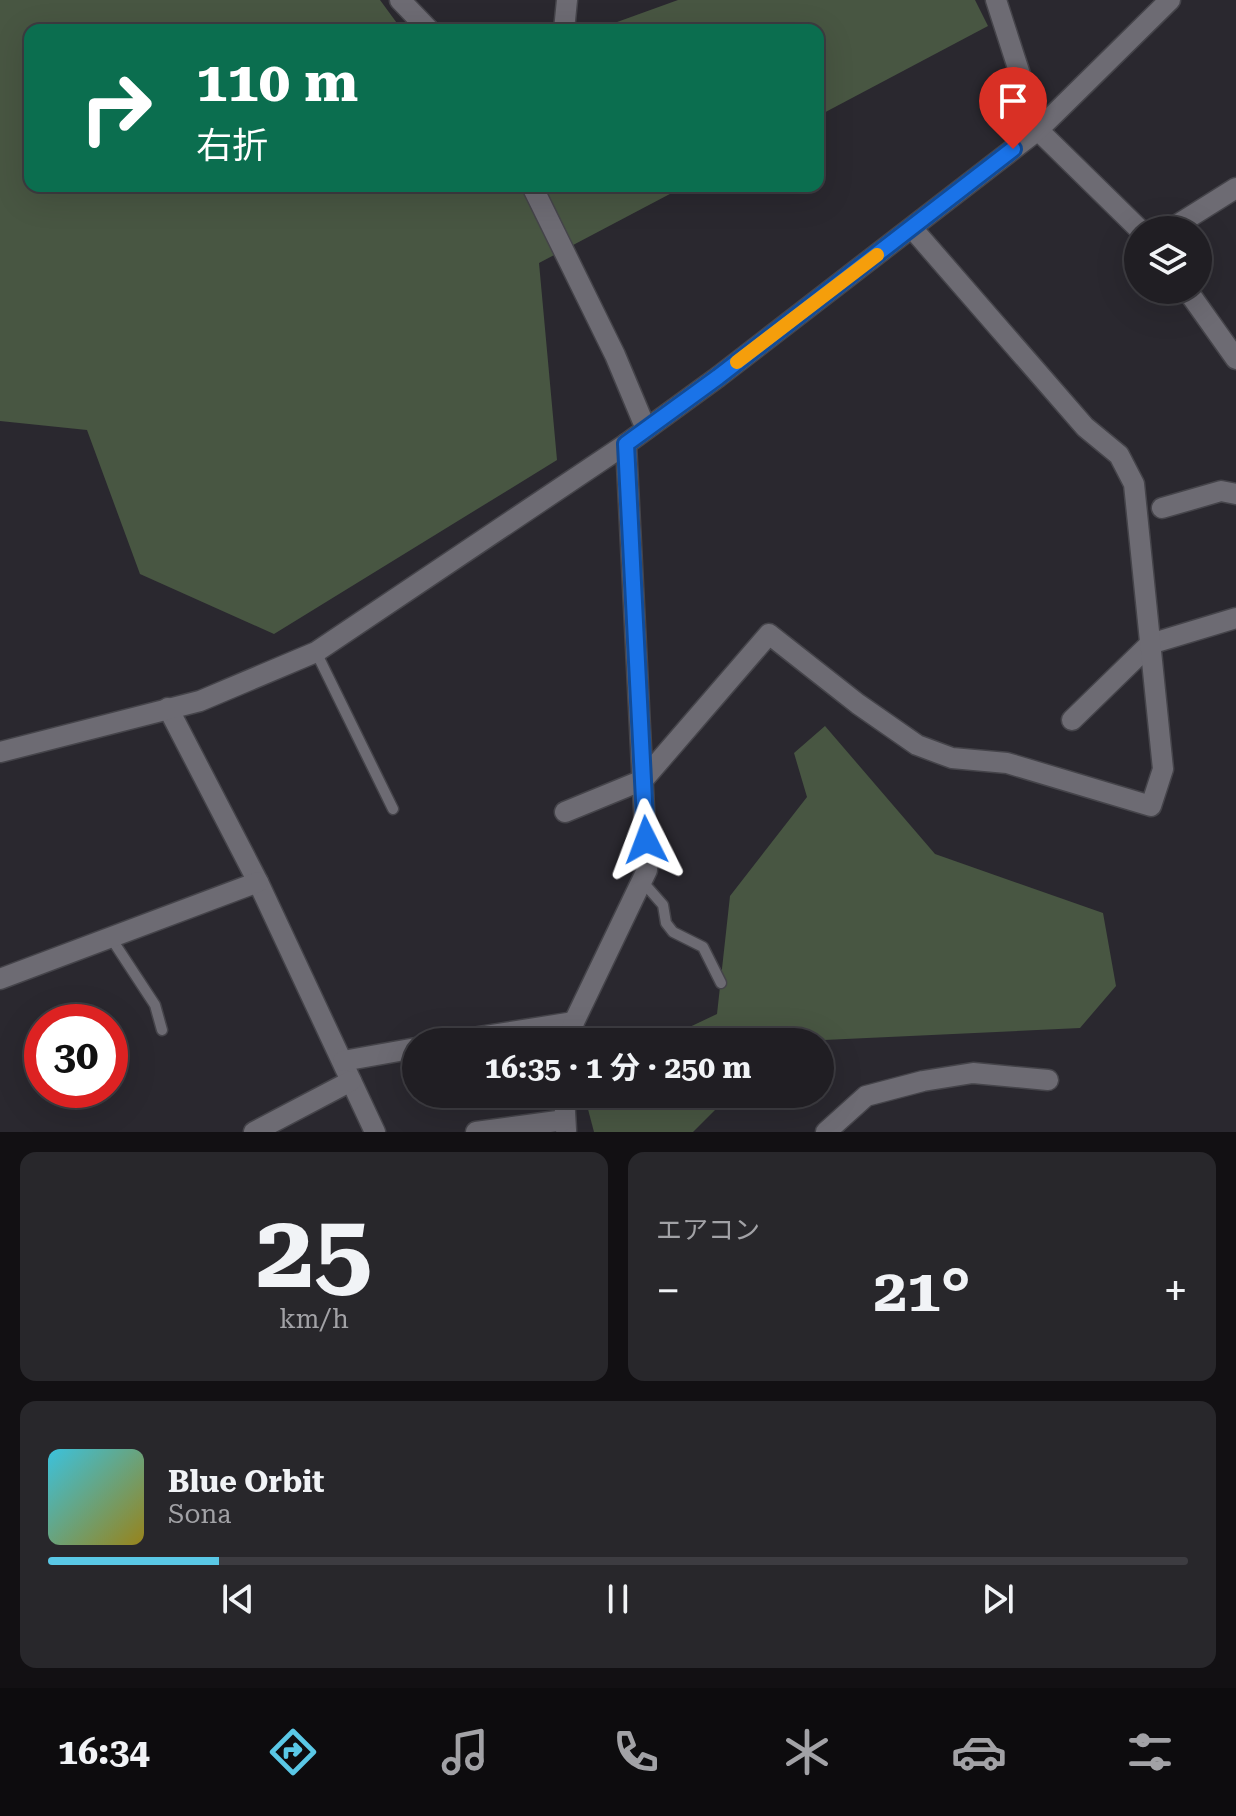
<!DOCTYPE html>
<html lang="ja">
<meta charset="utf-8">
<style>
:root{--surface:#201e23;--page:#28272b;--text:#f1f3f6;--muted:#a2a2a6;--line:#3d3c41;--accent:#5ac8e6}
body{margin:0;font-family:"Roboto Serif","Noto Sans JP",serif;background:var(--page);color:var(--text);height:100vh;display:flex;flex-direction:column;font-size:30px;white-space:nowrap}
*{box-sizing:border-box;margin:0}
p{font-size:26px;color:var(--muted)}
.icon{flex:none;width:44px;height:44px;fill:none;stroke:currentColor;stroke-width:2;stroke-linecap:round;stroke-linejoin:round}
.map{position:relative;height:1132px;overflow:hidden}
.side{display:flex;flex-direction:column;gap:20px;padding:20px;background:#121013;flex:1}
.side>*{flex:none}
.hud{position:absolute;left:24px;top:24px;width:800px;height:168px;border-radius:16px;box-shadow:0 8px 32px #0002,0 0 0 2px var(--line);background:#0b6e4f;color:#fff;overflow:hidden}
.tools{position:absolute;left:1124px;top:216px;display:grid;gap:16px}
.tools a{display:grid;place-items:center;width:88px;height:88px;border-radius:50%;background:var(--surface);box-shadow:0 8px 32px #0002,0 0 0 2px var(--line);font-size:40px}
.speed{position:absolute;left:24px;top:1004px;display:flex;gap:16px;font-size:40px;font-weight:700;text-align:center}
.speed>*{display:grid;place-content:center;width:104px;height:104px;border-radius:50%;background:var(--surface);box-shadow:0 8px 32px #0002,0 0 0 2px var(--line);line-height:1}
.speed .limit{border:12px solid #d22;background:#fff;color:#111}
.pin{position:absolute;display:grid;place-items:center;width:68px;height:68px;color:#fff;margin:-82px -34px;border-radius:50% 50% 50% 0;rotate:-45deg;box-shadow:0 0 8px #0007}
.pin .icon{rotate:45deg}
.me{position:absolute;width:88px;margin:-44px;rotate:357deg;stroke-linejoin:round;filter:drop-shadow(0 0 6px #0008)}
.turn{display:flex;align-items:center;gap:28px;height:168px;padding:0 40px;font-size:36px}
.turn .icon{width:104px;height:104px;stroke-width:2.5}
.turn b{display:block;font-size:56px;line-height:68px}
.big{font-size:60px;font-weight:700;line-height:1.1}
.side .widget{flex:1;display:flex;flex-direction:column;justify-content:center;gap:12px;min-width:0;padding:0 28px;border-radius:16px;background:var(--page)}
.side .dial{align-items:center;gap:0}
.dial b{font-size:104px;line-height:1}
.song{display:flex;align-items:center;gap:24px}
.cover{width:96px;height:96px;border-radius:12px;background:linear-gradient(135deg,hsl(190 70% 55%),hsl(50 70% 35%))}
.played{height:8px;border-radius:4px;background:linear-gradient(90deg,var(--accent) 15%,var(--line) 15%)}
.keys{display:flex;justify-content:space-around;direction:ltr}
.heat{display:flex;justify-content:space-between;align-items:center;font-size:44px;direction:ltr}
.side .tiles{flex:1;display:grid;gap:20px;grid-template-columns:1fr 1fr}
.widget:last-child{grid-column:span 2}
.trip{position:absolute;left:402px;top:1028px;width:432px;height:80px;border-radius:40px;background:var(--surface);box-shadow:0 8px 32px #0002,0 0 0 2px var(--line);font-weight:700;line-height:80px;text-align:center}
.tab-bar{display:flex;height:128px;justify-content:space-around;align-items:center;background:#0d0c0e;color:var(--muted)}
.tab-bar .icon{width:56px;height:56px}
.tab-bar .selected{color:var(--accent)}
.tab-bar b{font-size:36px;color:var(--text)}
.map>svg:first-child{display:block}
.green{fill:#485642}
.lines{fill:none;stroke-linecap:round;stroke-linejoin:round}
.service-casing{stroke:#45444a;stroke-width:13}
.minor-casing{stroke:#45444a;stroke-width:23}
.service{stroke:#6d6b73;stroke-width:10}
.minor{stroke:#6d6b73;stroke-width:20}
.route-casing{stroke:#114b97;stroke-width:20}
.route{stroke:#1a73e8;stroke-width:14}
.slow{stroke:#f59e0b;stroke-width:14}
</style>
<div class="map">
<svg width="1236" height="1132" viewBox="0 0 1236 1132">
<rect width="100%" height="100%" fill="#2a282f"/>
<g class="green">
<path d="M0,0H380L402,30H30V186H685L539,263L557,460L274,634L140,574L87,430L0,421Z"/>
<path d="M678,0H975L988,26L818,116V30H595Z"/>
<path d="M825,726L935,854L1103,913L1116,986L1080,1028L781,1042H658L717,1014L730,896L807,797L794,753Z"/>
<path d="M584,1094H731L693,1132H594Z"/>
</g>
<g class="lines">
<defs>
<g id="service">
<path d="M316,652L393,809"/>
<path d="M642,881L663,905L666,923L673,932L703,947L721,983"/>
<path d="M111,938L155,1005L162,1030"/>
</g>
<g id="minor">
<path d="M400,0L429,30"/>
<path d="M996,0L1038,130L1140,230"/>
<path d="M564,30L567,0"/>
<path d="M532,186L615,355L646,429"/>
<path d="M1169,230L1236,188"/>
<path d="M1187,290L1236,359"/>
<path d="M1162,508L1221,491L1236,494"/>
<path d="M168,708L258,882L375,1132"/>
<path d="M1072,720L1150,644L1236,618"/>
<path d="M0,752L200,701L316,652L626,444L718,377L1038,130L1170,0"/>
<path d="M565,812L643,780L769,634L858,704L917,745L952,758L1007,763L1151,806L1163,769L1134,484L1119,455L1085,427L912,228"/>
<path d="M0,979L258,882"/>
<path d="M447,1042L574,1022"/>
<path d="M568,1042L574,1022L647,870L626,444"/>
<path d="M343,1061L416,1048"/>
<path d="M564,1094L566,1130"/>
<path d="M254,1132L351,1081"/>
<path d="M476,1132L565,1120"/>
<path d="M826,1132L866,1096L923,1081L973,1073L1048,1080"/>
</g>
</defs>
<use href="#service" class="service-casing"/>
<use href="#minor" class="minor-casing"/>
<use href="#service" class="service"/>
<use href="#minor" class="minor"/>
</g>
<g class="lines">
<defs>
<path id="route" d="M646,840L626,444L718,377L1013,149"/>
</defs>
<use href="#route" class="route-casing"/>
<use href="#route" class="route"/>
<path class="slow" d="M737,362L877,255"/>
</g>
</svg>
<div class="tools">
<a><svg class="icon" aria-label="layers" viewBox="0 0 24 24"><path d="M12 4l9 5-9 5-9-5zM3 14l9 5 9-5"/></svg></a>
</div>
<div class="speed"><div class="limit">30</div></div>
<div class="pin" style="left:1013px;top:149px;background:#d93025"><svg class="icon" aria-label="arrive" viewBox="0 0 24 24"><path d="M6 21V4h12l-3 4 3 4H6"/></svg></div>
<svg class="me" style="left:646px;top:840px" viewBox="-20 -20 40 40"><path d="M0-17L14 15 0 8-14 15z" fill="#1a73e8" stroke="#fff" stroke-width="4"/></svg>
<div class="trip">16:35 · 1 分 · 250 m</div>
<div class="hud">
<div class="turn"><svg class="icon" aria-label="right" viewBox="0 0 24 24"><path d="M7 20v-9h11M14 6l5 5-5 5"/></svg><div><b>110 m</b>右折</div></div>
</div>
</div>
<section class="side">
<div class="tiles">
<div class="widget dial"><b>25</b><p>km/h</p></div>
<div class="widget"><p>エアコン</p>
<div class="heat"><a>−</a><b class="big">21°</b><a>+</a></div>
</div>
<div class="widget">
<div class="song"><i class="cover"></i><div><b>Blue Orbit</b><p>Sona</p></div></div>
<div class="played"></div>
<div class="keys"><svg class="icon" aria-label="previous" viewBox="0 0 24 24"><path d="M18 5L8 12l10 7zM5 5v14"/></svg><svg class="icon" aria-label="pause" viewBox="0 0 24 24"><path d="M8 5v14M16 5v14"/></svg><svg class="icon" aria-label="next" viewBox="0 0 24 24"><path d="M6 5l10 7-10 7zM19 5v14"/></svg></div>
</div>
</div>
</section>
<nav class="tab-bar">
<b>16:34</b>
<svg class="icon selected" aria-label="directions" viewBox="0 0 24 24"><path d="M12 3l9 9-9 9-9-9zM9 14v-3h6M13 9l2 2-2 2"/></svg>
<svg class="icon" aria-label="music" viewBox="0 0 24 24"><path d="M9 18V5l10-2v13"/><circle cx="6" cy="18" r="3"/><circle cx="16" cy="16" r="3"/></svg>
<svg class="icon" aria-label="phone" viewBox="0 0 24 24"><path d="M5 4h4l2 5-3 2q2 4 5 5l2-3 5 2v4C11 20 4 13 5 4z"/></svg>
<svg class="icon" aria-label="climate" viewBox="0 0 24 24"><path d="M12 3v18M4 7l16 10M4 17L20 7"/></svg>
<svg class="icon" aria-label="car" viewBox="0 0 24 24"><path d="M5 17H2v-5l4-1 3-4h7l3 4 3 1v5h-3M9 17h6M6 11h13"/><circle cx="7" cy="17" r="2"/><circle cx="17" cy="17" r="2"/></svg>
<svg class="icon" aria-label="filters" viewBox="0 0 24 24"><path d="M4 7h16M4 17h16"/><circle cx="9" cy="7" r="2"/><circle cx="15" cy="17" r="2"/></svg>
</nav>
